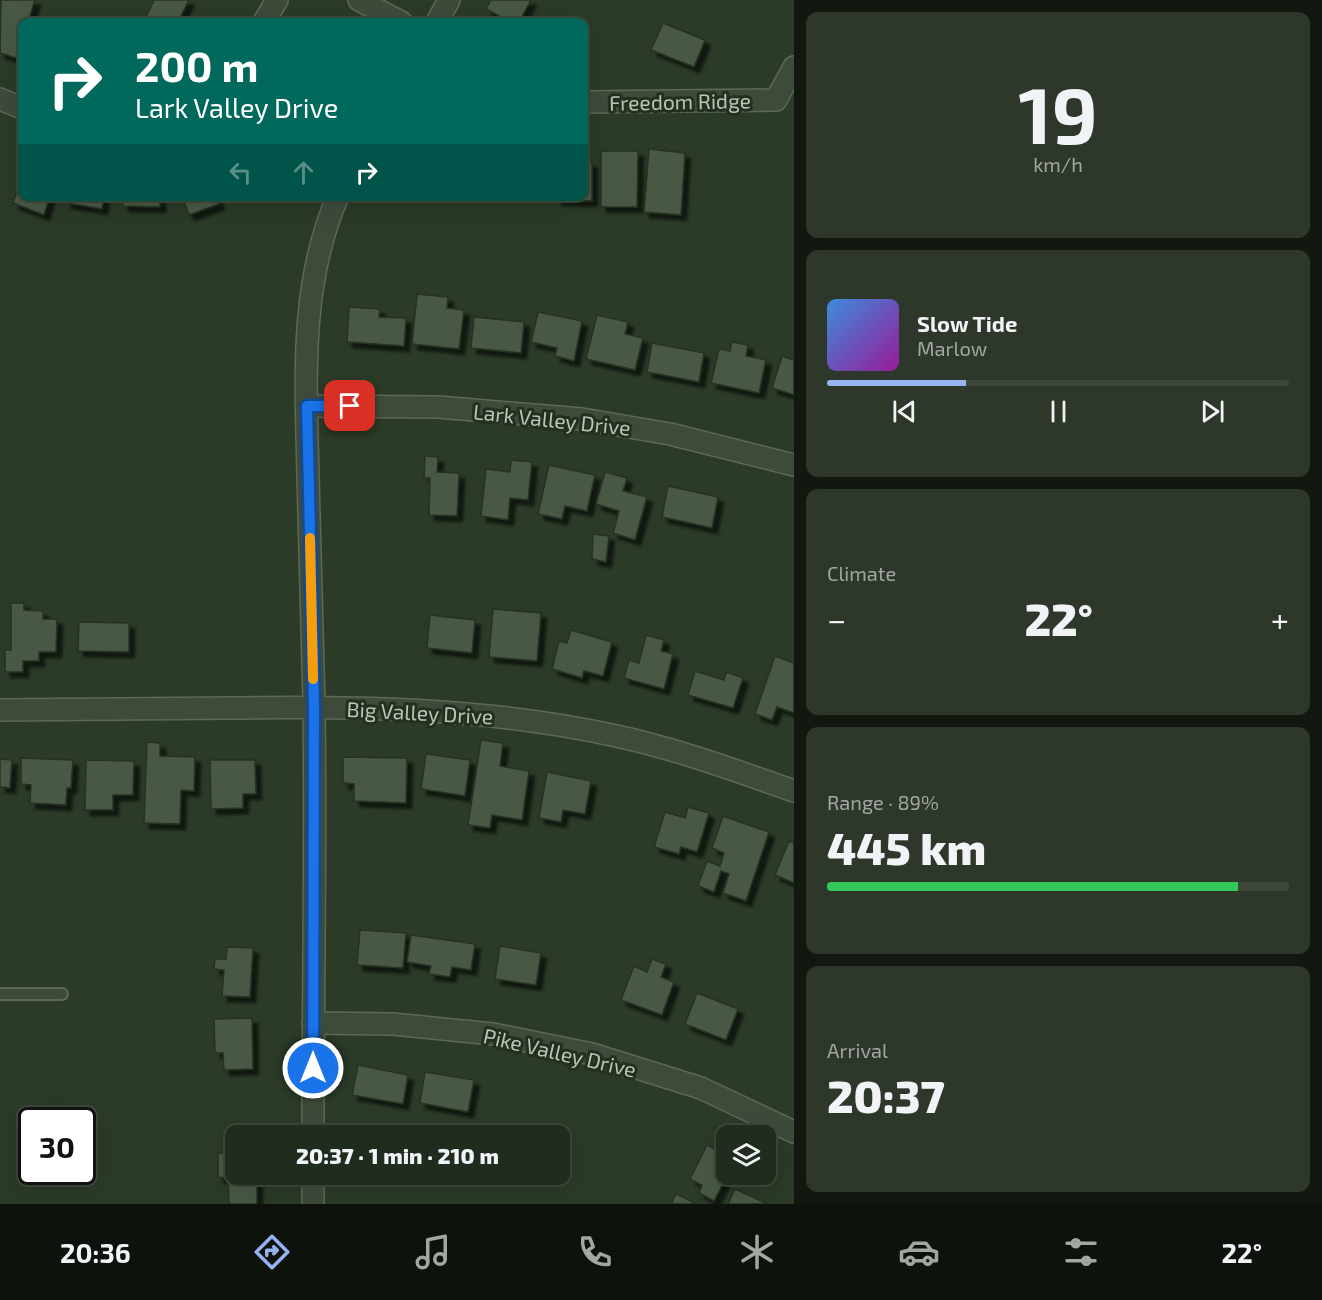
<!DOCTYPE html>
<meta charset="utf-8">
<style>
:root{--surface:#202c1d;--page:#2d382a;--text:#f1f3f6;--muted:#a2a7a4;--line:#3d483b;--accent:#95b2f1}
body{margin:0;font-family:"Exo 2",sans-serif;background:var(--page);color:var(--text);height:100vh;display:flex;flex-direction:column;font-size:22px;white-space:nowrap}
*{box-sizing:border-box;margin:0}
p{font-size:20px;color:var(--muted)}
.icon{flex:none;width:33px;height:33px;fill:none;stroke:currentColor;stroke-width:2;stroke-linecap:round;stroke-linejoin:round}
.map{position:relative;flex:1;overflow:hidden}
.panel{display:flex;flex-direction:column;gap:12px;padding:12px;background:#121810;width:528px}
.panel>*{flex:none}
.hud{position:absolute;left:18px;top:18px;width:570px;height:183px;border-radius:12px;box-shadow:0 6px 24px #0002,0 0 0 2px var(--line);background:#00695c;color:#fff;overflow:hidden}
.tools{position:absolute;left:716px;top:1125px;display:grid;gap:12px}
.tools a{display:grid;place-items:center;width:60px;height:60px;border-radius:12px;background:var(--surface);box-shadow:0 6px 24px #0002,0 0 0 2px var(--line);font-size:30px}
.speed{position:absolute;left:18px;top:1107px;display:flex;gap:12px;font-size:30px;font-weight:700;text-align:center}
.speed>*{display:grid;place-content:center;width:78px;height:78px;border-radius:50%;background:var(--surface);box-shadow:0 6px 24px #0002,0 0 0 2px var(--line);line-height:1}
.speed .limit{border:3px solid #111;border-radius:9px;background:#fff;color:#111}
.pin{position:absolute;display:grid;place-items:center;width:51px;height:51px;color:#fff;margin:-26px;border-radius:12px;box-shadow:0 3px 9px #0006}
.me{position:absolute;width:66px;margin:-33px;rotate:0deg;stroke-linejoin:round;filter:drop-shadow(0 0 4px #0008)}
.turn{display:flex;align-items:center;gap:21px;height:126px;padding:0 18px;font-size:27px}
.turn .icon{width:78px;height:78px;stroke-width:2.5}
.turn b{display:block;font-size:42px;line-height:51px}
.lanes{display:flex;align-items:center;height:57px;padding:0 18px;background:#0003;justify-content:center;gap:30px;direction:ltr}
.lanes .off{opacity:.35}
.big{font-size:45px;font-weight:800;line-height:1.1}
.panel .card{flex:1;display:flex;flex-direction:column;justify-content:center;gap:9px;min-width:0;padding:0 21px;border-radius:12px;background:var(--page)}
.panel .dial{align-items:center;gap:0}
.dial b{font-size:78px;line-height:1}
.song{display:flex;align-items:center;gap:18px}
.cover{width:72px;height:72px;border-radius:9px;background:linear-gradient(135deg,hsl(210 70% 55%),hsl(300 70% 35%))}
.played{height:6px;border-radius:3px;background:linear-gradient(90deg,var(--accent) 30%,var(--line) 30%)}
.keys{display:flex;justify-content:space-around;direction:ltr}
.heat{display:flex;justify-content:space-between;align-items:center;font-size:33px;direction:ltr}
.charge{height:9px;border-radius:4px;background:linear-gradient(90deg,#34c759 89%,var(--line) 0)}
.trip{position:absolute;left:225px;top:1125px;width:345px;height:60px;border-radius:12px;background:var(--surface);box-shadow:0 6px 24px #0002,0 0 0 2px var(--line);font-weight:800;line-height:60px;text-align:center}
.tab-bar{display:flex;height:96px;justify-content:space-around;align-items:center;background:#0d120c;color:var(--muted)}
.tab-bar .icon{width:42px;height:42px}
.tab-bar .current{color:var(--accent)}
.tab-bar b{font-size:27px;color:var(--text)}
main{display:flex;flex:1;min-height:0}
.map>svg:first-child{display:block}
.building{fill:#495944;stroke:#253222;stroke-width:1.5;filter:url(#shadow)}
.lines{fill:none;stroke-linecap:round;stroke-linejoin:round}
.lane-casing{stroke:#5c6959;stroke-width:14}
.street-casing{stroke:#5c6959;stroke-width:24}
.lane{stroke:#3e4b3b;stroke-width:10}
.street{stroke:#3e4b3b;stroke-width:21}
.route-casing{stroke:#114b97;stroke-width:15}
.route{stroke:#1a73e8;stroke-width:10}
.slow{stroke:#f59e0b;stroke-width:10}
.labels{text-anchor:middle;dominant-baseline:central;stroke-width:6;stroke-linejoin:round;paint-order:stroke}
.street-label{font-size:21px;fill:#b9c6b6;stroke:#233020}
</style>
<main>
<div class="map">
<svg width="794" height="1204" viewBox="0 0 794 1204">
<defs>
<filter id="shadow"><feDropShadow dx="5.5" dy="5.5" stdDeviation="1.5" flood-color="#0009"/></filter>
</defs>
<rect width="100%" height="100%" fill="#2b3b27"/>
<g class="building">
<path d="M1,0H35L28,22H22V38L16,58L0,53Z"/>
<path d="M154,0H189L178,22H156L146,17Z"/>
<path d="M491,0H531L519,22H510L486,9Z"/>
<path d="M663,23L705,40L694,67L651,50Z"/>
<path d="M649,149L685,153L681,215L644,212Z"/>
<path d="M601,151H638L637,207H601Z"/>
<path d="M584,162H592V201L556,200V196H584Z"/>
<path d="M22,177V196H50L44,215L13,203Z"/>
<path d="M67,196H104L102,209L66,203Z"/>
<path d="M123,196H160V207L123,206Z"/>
<path d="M182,196H216L219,204L189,215Z"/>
<path d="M417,294L448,297L447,308L464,310L459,349L412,344Z"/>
<path d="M349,307L380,309L379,317L406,318L404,346L347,342Z"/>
<path d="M538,312L582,321L574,361L555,356L557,348L531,342Z"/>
<path d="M597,315L628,322L625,334L643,338L635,370L586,359Z"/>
<path d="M474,317L524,322L521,353L471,348Z"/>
<path d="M732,342L748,345L746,356L766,360L759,393L711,383L719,349L730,351Z"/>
<path d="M652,343L704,353L699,382L647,372Z"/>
<path d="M782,356L794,360V395L772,388Z"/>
<path d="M425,456L438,457L437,472L459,473L457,516L429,515L430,478H424Z"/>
<path d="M511,460L532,462L528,500L510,498L508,520L481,516L486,469L510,472Z"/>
<path d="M549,465L595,475L587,511L565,506L562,519L538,514Z"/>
<path d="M605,472L627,478L623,491L647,497L635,540L613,533L619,511L596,504Z"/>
<path d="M668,486L718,497L712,528L662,517Z"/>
<path d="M593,534L609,536L606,562L592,559Z"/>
<path d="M11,603H24V610L43,611V619H57L56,652H39V661H23V672H5V650H11Z"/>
<path d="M493,609L541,613L537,661L489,657Z"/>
<path d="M430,615L475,620L472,653L427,648Z"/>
<path d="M79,622L129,623V652L78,651Z"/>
<path d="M571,630L612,642L603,676L584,671L582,678L552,669L559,641L567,643Z"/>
<path d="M646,635L664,640L661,651L673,654L664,689L624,678L629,660L639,663Z"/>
<path d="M775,656L794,663V713L777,707L772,720L755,714Z"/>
<path d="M695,671L724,680L726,672L743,678L733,708L688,695Z"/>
<path d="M481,740L503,743L500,766L529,771L522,820L492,815L490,828L468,825Z"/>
<path d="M147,742L160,743V756L195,757L194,791L181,790L180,824L144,823Z"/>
<path d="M426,754L470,760L465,796L421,789Z"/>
<path d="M343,757L407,758L406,803L354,801V784L343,783Z"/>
<path d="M21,758L73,760L71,788H67L66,805L30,803L31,785L21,784Z"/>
<path d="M0,759L12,760L10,788L0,787Z"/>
<path d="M86,760L134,761L133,795H113V810H85Z"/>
<path d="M210,760H255L256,794H243V808L211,809Z"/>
<path d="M547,772L591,781L585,814L563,810L561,822L539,818Z"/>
<path d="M688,807L709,813L697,852L681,847L679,854L654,847L665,812L685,818Z"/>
<path d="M723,816L769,832L746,901L723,893L729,874L721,871L714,892L698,886L707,861L720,866L724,853L712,848Z"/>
<path d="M789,841L794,843V883L775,875Z"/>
<path d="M360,930L406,933L403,968L357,965Z"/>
<path d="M411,935L475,944L471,970L452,967L450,977L429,974L431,966L407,962Z"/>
<path d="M500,946L541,953L536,985L495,979Z"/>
<path d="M227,947L253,948L250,997L222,996L224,970L214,969L215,959H226Z"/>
<path d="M652,959L666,964L661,977L674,982L662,1015L621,1000L634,966L647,972Z"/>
<path d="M697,993L738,1009L726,1040L685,1024Z"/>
<path d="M252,1018L253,1069L224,1070L223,1053H215L214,1019Z"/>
<path d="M358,1065L408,1075L403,1104L352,1095Z"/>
<path d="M425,1072L474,1080L468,1112L420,1103Z"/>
<path d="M707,1145L726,1154V1174H728L714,1201L699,1193L702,1185L690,1179Z"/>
<path d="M218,1153H236V1174H257V1204H229L228,1178L218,1177Z"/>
<path d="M735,1189L768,1204H728Z"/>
<path d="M676,1194L695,1203L694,1204H671Z"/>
</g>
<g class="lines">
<defs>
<path id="lane" d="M0,994H62"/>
<g id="street">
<path d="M359,0L401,22"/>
<path d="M264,22L277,0"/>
<path d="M437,22L449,0"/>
<path d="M0,99L22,108"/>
<path d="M584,102L776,100L794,67"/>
<path d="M307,406L438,407L582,419L670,434L794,465"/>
<path d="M0,710C77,709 154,708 232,708C359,706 487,708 612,735C674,748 734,770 794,791"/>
<path d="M313,1023L393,1024L493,1034L592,1054L701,1088L794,1132"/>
<path d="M313,1136C313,992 316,848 314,704C312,628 310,552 308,477C306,382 299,285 338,196"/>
<path d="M313,1204V1174"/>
</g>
</defs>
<use href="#lane" class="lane-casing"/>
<use href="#street" class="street-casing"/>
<use href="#lane" class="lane"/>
<use href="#street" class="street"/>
</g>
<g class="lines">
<defs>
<path id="route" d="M313,1068L314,707L307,406H350"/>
</defs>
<use href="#route" class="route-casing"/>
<use href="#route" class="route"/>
<path class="slow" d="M310,538L313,679"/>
</g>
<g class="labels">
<g class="street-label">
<text transform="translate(680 101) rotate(-1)">Freedom Ridge</text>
<text transform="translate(552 419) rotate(6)">Lark Valley Drive</text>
<text transform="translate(420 712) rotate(3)">Big Valley Drive</text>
<text transform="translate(560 1052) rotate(13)">Pike Valley Drive</text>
</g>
</g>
</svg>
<div class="tools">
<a><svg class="icon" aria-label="layers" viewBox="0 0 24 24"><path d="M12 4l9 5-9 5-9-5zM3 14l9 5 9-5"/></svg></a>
</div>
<div class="speed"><div class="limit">30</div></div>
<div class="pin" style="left:350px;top:406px;background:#d93025"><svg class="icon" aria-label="arrive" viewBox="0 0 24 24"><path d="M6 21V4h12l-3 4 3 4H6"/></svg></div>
<svg class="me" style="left:313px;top:1068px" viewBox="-20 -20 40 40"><circle r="17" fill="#1a73e8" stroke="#fff" stroke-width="3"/><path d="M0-11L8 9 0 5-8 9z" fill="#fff"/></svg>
<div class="trip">20:37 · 1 min · 210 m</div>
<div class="hud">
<div class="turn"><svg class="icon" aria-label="right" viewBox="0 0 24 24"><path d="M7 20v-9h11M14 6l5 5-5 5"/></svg><div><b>200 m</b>Lark Valley Drive</div></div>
<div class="lanes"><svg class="icon off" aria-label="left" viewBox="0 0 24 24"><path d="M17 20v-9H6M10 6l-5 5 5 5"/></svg><svg class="icon off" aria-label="ahead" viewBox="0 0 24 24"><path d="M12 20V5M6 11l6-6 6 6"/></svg><svg class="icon" aria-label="right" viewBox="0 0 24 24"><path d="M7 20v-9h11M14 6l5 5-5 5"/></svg></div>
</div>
</div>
<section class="panel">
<div class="card dial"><b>19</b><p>km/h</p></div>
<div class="card">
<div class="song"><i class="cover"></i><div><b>Slow Tide</b><p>Marlow</p></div></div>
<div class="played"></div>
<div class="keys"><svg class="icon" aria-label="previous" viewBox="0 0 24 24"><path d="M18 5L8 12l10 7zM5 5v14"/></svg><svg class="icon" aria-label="pause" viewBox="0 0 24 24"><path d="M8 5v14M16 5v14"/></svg><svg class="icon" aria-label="next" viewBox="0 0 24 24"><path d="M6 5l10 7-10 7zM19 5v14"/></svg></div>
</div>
<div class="card"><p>Climate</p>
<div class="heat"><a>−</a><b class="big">22°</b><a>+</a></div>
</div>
<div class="card"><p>Range · 89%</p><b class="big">445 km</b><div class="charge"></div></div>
<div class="card"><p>Arrival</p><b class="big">20:37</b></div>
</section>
</main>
<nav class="tab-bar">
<b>20:36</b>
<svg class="icon current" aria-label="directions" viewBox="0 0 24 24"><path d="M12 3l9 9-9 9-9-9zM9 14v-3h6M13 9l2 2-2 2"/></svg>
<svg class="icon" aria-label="music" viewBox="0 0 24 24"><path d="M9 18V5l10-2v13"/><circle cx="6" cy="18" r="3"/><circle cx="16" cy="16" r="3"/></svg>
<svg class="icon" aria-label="phone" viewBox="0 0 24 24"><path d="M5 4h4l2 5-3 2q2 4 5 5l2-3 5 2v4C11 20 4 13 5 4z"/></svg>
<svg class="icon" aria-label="climate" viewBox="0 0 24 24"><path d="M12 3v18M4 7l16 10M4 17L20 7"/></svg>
<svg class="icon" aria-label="car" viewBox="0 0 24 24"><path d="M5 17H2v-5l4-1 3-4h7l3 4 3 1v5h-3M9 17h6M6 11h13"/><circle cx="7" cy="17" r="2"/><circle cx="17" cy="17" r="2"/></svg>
<svg class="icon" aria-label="filters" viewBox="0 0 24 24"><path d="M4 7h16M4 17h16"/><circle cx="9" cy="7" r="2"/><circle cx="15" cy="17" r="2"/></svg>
<b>22°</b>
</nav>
